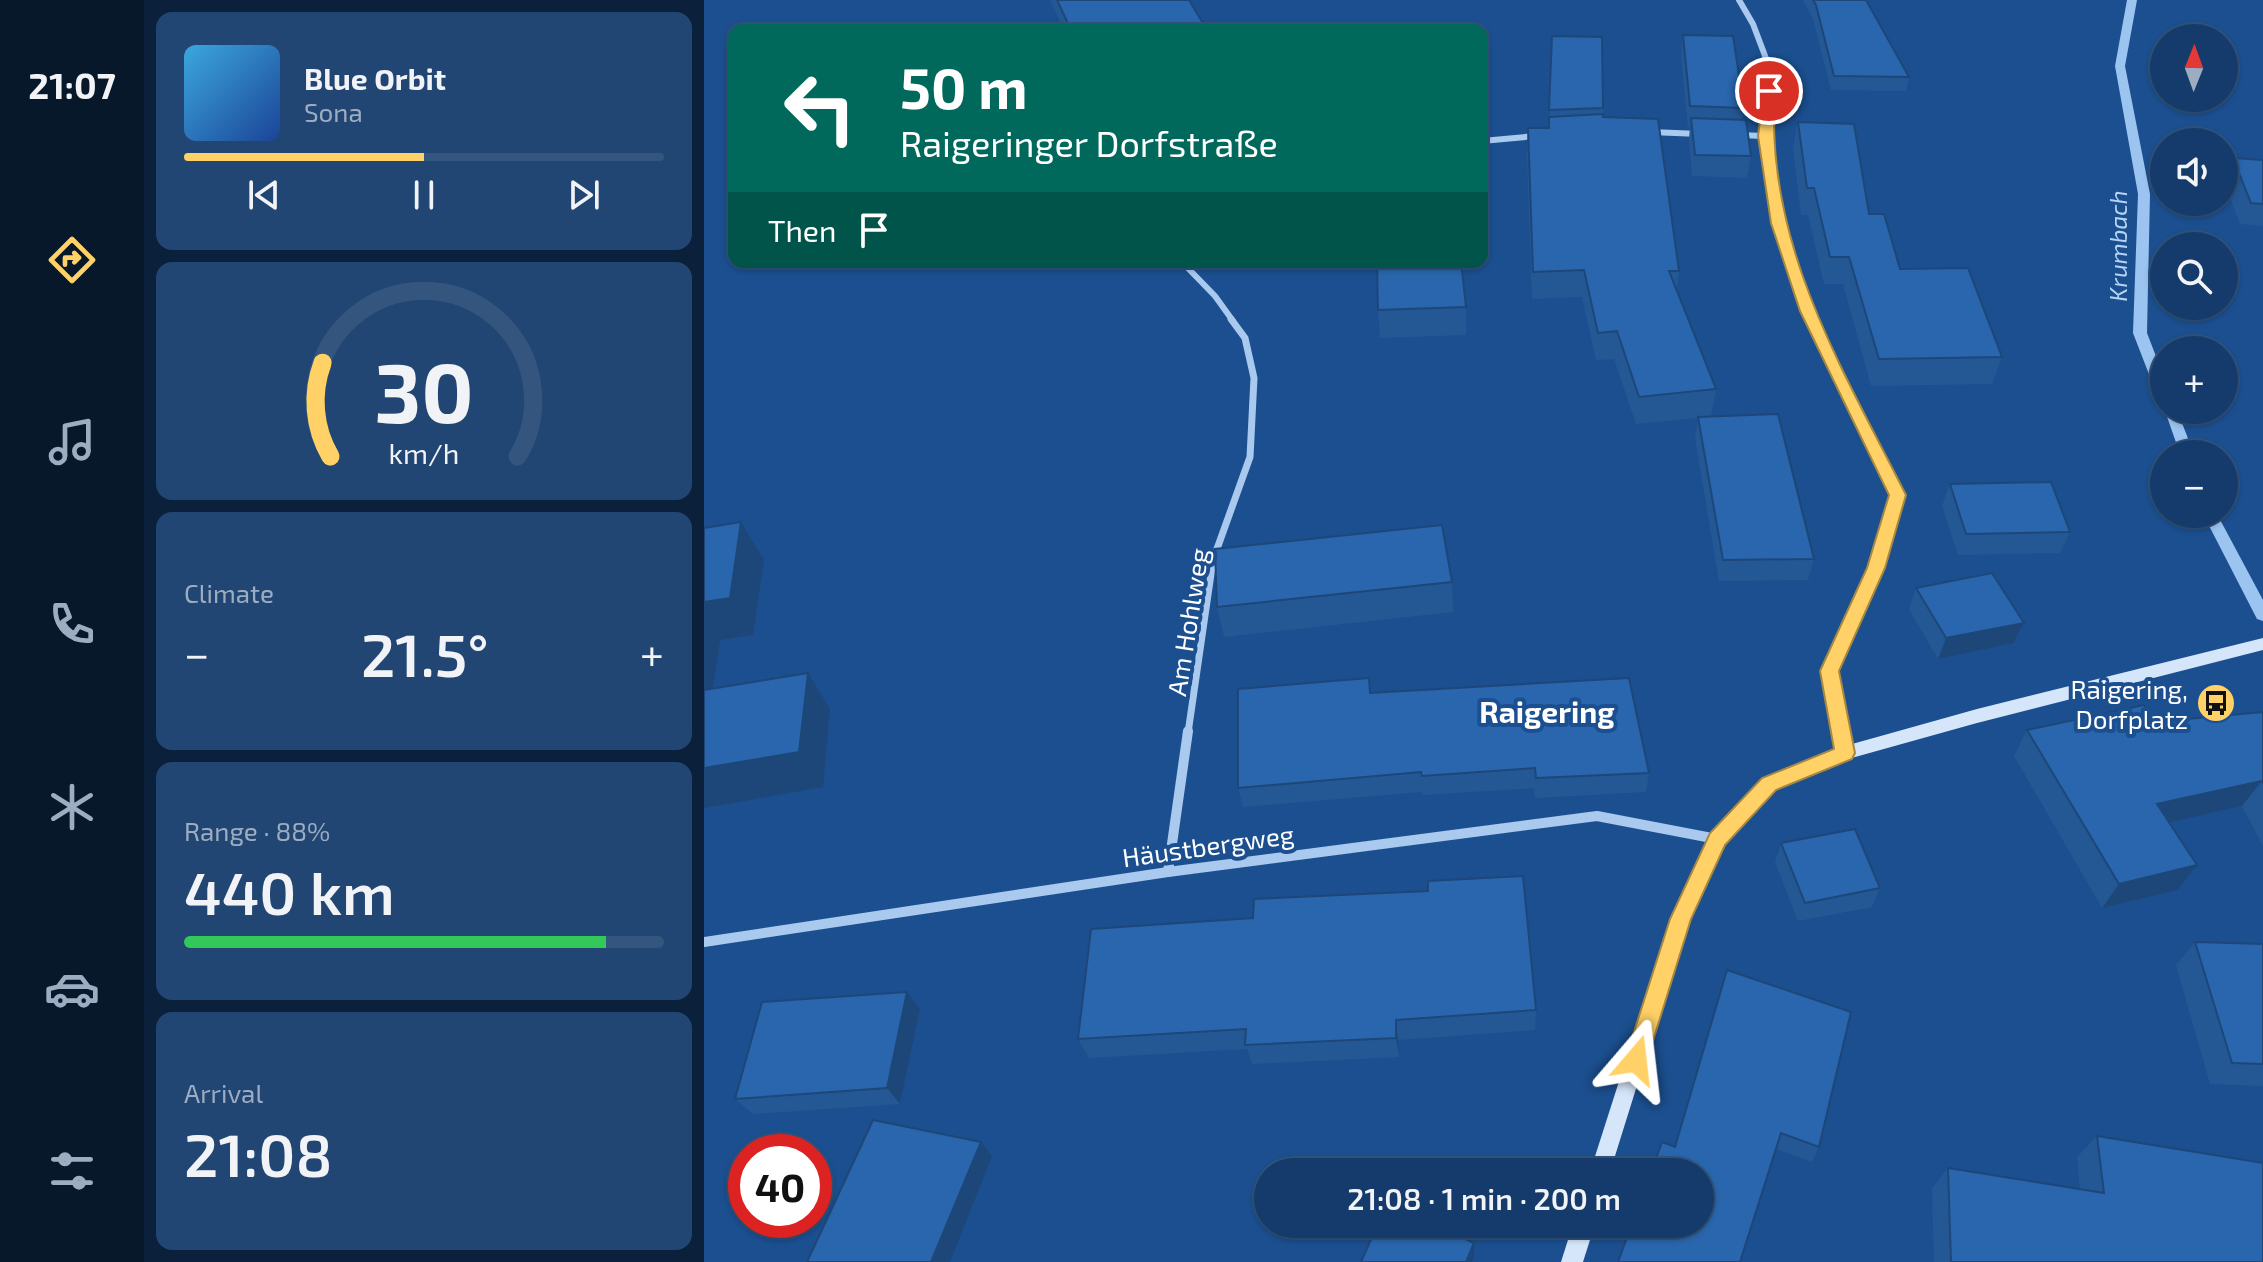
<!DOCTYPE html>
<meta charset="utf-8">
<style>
:root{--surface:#143b6b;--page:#214673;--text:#f1f3f6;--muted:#9dadc1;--line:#33557e;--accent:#ffd166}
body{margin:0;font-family:"Exo 2",sans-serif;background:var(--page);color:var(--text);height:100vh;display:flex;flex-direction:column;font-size:30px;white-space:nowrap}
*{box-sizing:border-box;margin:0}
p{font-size:26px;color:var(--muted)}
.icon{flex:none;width:44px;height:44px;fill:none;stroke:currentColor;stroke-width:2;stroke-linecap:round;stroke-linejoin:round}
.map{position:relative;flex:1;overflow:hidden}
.panel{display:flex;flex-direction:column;gap:12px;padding:12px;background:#0b203b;width:560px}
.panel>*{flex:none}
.hud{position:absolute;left:24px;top:24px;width:760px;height:244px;border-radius:16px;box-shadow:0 2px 6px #0004,0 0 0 2px var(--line);background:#00695c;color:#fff;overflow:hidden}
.needle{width:52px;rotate:1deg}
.buttons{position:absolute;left:1446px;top:24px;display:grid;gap:16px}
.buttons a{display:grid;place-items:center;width:88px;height:88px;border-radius:50%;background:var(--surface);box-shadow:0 2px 6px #0004,0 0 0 2px var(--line);font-size:40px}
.speed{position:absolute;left:24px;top:1134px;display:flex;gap:16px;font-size:40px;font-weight:700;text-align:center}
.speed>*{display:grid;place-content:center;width:104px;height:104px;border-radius:50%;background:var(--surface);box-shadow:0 2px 6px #0004,0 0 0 2px var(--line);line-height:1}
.speed .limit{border:12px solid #d22;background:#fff;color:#111}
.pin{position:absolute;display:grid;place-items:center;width:68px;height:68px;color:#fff;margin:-34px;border:4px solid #fff;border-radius:50%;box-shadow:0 2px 8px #0007}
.me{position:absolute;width:88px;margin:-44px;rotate:17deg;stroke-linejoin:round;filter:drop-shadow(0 0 6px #0008)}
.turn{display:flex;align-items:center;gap:28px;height:168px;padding:0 40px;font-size:36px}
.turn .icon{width:104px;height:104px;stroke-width:2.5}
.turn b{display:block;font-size:56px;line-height:68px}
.then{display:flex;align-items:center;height:76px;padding:0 40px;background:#0003;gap:16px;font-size:30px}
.big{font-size:60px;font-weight:600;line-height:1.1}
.panel .tile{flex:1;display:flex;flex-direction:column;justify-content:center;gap:12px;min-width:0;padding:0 28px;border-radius:16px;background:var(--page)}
.panel .dial{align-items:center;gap:0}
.dial svg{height:208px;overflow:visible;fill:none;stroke:var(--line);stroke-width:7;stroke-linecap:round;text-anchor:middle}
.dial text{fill:var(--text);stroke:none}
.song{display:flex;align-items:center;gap:24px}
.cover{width:96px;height:96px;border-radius:12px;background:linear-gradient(135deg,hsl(200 70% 55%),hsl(220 70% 35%))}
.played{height:8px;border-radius:4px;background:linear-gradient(90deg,var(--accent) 50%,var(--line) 50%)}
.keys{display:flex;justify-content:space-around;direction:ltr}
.heat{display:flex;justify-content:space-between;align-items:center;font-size:44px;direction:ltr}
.charge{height:12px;border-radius:6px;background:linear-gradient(90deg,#34c759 88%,var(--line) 0)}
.trip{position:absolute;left:550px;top:1158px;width:460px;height:80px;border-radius:40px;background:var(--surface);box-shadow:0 2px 6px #0004,0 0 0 2px var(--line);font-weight:600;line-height:80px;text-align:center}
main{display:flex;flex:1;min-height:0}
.dock{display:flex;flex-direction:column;width:144px;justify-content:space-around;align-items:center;background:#08182b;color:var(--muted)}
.dock .icon{width:56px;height:56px}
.dock .current{color:var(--accent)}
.dock b{font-size:36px;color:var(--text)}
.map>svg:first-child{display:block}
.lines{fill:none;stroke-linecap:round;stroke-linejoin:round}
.stream{fill:#9cc4f0;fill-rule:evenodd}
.street-far2{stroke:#a9c9ee;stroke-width:6}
.street-far1{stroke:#a9c9ee;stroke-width:7}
.street{stroke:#a9c9ee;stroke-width:10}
.secondary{fill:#d6e6fa;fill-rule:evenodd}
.wall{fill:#245895}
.shaded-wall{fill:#1d4779}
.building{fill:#2a66ad;stroke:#1d4779;stroke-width:2}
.route{fill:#ffd166;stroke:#a68842;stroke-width:2}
.labels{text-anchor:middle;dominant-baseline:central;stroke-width:8;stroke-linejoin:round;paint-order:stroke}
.far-water-label{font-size:24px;font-style:italic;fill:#b5d3f5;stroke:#1b4f8f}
.street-label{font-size:26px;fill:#fff;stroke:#1b4f8f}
.poi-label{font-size:26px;fill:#fff;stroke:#1b4f8f;text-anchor:end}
.quarter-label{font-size:30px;font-weight:bold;fill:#fff;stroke:#1b4f8f}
</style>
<main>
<nav class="dock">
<b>21:07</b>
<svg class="icon current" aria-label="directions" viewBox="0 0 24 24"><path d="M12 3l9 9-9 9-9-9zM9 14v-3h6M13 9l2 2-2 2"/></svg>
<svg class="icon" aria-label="music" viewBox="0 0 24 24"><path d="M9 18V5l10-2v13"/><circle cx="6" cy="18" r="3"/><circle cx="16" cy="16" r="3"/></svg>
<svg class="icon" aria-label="phone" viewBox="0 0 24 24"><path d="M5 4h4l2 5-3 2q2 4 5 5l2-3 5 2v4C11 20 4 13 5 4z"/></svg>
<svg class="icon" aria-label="climate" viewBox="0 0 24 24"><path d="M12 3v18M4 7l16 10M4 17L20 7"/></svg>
<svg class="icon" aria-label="car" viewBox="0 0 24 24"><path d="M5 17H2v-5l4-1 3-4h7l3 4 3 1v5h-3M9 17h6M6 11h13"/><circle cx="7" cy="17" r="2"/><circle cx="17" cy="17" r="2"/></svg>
<svg class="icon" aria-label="filters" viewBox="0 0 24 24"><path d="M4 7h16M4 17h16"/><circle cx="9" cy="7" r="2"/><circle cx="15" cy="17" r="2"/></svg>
</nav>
<section class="panel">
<div class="tile">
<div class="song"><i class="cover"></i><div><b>Blue Orbit</b><p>Sona</p></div></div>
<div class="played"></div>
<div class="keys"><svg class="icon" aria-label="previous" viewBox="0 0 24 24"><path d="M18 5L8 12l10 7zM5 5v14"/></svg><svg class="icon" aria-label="pause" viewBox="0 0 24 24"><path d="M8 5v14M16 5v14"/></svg><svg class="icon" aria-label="next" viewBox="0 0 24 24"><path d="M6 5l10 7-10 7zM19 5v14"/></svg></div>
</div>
<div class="tile dial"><svg viewBox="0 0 100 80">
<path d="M14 69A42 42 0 1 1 86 69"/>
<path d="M14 69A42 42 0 0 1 11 33" stroke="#ffd166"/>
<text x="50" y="56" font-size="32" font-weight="700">30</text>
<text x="50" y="72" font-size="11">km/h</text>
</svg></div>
<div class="tile"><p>Climate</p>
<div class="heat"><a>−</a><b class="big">21.5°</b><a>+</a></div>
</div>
<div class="tile"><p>Range · 88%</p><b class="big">440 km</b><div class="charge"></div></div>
<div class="tile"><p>Arrival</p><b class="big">21:08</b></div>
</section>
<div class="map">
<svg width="1559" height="1262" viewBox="0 0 1559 1262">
<rect width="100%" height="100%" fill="#1b4f8f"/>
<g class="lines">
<g class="stream">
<path d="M1423,0H1433L1421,66L1446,194L1443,333L1460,377V400L1453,395L1429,333L1434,194L1411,66Z"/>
<path d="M1460,408L1473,410L1490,454H1476Z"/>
<path d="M1499,514H1513L1559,600V621L1553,619Z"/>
</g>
<g class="street-far2">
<path d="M1035,0L1049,24L1066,69L1061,136L1074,223L1108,321"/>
<path d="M946,132L996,134"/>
<path d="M1034,135L1061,136"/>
<path d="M778,141L832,136"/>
<path d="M478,262L511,296L529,321"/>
</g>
<g class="street-far1">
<path d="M1107,319L1193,495L1172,568L1126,671L1137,733"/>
<path d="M484,733L509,560L546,457L550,378L541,338L527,319"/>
</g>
<g class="street">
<path d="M1137,731L1141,753"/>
<path d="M464,872L484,731"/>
<path d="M0,942L464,872L893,816L1013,839"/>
</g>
<g class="secondary">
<path d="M1559,638V650L1273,723L1144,759L1071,789L1020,844L985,919L906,1172H886L967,919L1007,833L1059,779L1141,746L1273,709Z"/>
<path d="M869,1224H891L879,1262H857Z"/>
</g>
</g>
<g class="wall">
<path d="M346,0H485L503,30H360Z"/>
<path d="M1099,0H1162L1205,77L1202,91L1127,90L1109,19Z"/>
<path d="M979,35L1040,108L1038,120L1047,156L1043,178L988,176L985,139L986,127H984L977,56Z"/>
<path d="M848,36L899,108V117L975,271L973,290L1012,389L1007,416L1110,559L1104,580L1015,581L991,438L994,418L932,424L910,359L892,360L878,297L828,299L823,155L824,128H845Z"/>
<path d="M1094,122L1165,214L1196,269L1298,357L1288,384L1167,386L1139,284H1120L1104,215H1097L1089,148Z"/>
<path d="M1529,158L1559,160V226L1536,224L1520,182V177Z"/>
<path d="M762,307V335L676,338L674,310Z"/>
<path d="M1246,484L1366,532L1356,553L1254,555L1238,506Z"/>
<path d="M748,582L749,612L520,637L513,607Z"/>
<path d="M1212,588L1320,623L1310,643L1234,659L1205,609Z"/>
<path d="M666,693L945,773L942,792L831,798L830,788L719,795L718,792L539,807L534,788Z"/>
<path d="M1559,712V846L1538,806L1465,822L1493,865L1474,890L1398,908L1310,756L1323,730L1451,722Z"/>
<path d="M1077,843L1176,888L1168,907L1094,921L1071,862Z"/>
<path d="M1491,942L1559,944V1086L1506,1084L1472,965Z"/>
<path d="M1023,970L1115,1147L1108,1162L1072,1149L971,1147Z"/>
<path d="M216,1009L196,1104L49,1114L31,1099Z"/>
<path d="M832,1010L831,1030L694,1040L695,1057L548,1064L543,1049L385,1058L374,1039Z"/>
<path d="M1393,1136L1559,1262H1230L1228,1188L1244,1168L1376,1189L1373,1157Z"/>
</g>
<g class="shaded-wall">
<path d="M37,522L60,560L49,635L16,640L3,730L0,726V602Z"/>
<path d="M1320,623L1310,643L1234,659L1242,638Z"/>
<path d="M104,673L126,709L119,787L0,808V768Z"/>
<path d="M1558,781L1538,806L1436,829L1453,804Z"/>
<path d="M1493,865L1474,890L1398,908L1415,884Z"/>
<path d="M203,992L216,1009L196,1104L183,1088Z"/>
<path d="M692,1020L694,1040L695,1057L692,1038Z"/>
<path d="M277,1142L288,1156L246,1262H227Z"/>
<path d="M770,1243V1256L768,1262H762Z"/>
</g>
<g class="building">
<path d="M353,0H485L503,30H367Z"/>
<path d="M1109,0H1162L1205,77L1130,76L1112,5Z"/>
<path d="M979,35L1029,36L1040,108L986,106Z"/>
<path d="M848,36L898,37L899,108L845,110Z"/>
<path d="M899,114V117L954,119L975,271H965L1012,389L935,397L913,331L894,333L880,270L829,272L824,128H845V117Z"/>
<path d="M987,118L1042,120L1047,156L991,155Z"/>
<path d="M1094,122L1150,124L1165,214H1180L1196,269L1264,268L1298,357L1175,359L1145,257H1126L1110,188H1103Z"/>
<path d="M1529,158L1559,160V204L1547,203Z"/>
<path d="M673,262H757L762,307L674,310Z"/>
<path d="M1074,414L1110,559L1019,560L994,417Z"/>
<path d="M1347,482L1366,532L1262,534L1246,484Z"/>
<path d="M37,522L26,598L0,602V528Z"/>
<path d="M738,525L748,582L513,607L511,549Z"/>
<path d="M1288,573L1320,623L1242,638L1212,588Z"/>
<path d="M104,673L95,752L0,768V690Z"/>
<path d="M665,678L666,693L925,678L945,773L832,778L831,768L718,776L717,772L534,788V689Z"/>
<path d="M1440,705L1451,722L1559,712V783L1558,781L1453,804L1493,865L1415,884L1323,730Z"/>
<path d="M1151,829L1176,888L1101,903L1077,843Z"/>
<path d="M819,876L832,1010L692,1020V1038L541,1045L542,1029L374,1039L387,929L549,918L550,899L724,891V881Z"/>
<path d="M1491,942L1559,944V1064L1528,1063Z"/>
<path d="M1023,970L1147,1012L1115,1147L1077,1133L1036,1262H914L928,1224H996V1172H947L958,1142L971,1147Z"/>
<path d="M203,992L183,1088L31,1099L58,1002Z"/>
<path d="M169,1120L277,1142L227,1262H103Z"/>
<path d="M1393,1136L1559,1163V1262H1247L1244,1168L1400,1193Z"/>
<path d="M674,1224H729L770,1243L762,1262H657Z"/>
</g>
<path class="route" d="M1060,89L1071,91C1060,241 1137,366 1202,495L1181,568L1135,671L1151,753L1148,759L1072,790L1021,845L987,919L943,1060L940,1067L932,1071L924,1067L921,1060L966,919L1006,833L1058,778L1130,749L1116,671L1163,568L1185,495L1096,311L1067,223L1054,136Z"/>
<defs>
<symbol id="bus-disc" viewBox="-11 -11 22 22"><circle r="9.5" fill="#ffd166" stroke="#1b4f8f"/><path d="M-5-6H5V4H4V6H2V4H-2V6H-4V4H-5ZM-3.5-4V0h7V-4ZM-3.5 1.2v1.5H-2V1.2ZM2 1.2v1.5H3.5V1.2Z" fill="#111"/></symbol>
</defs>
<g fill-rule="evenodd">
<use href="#bus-disc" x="1490" y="681" width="44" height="44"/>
</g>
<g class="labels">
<g class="far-water-label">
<text transform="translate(1413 246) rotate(-90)">Krumbach</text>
</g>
<g class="street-label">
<text transform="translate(483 622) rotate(-81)">Am Hohlweg</text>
<text transform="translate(504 845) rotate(-8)">Häustbergweg</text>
</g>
<g class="poi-label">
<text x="1484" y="688">Raigering,<tspan x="1484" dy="30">Dorfplatz</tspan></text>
</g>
<g class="quarter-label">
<text x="843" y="711">Raigering</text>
</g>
</g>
</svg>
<div class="buttons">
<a><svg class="needle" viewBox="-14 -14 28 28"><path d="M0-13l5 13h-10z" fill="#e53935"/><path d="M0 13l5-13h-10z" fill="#9dadc1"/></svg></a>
<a><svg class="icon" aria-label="sound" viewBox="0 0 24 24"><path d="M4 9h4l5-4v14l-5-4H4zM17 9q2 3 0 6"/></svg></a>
<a><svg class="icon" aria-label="search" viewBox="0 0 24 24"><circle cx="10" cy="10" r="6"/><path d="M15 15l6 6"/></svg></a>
<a>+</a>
<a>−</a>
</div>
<div class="speed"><div class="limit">40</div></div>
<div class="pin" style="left:1065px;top:91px;background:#d93025"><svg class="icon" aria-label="arrive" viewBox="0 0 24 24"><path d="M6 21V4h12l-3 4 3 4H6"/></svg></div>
<svg class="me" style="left:932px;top:1060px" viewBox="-20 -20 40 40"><path d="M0-17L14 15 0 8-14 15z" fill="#ffd166" stroke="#fff" stroke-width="4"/></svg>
<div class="trip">21:08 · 1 min · 200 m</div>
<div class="hud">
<div class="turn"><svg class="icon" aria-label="left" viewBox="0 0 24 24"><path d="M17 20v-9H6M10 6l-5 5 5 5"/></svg><div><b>50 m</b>Raigeringer Dorfstraße</div></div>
<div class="then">Then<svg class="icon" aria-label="arrive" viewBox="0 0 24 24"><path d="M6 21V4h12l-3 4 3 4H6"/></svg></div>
</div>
</div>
</main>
